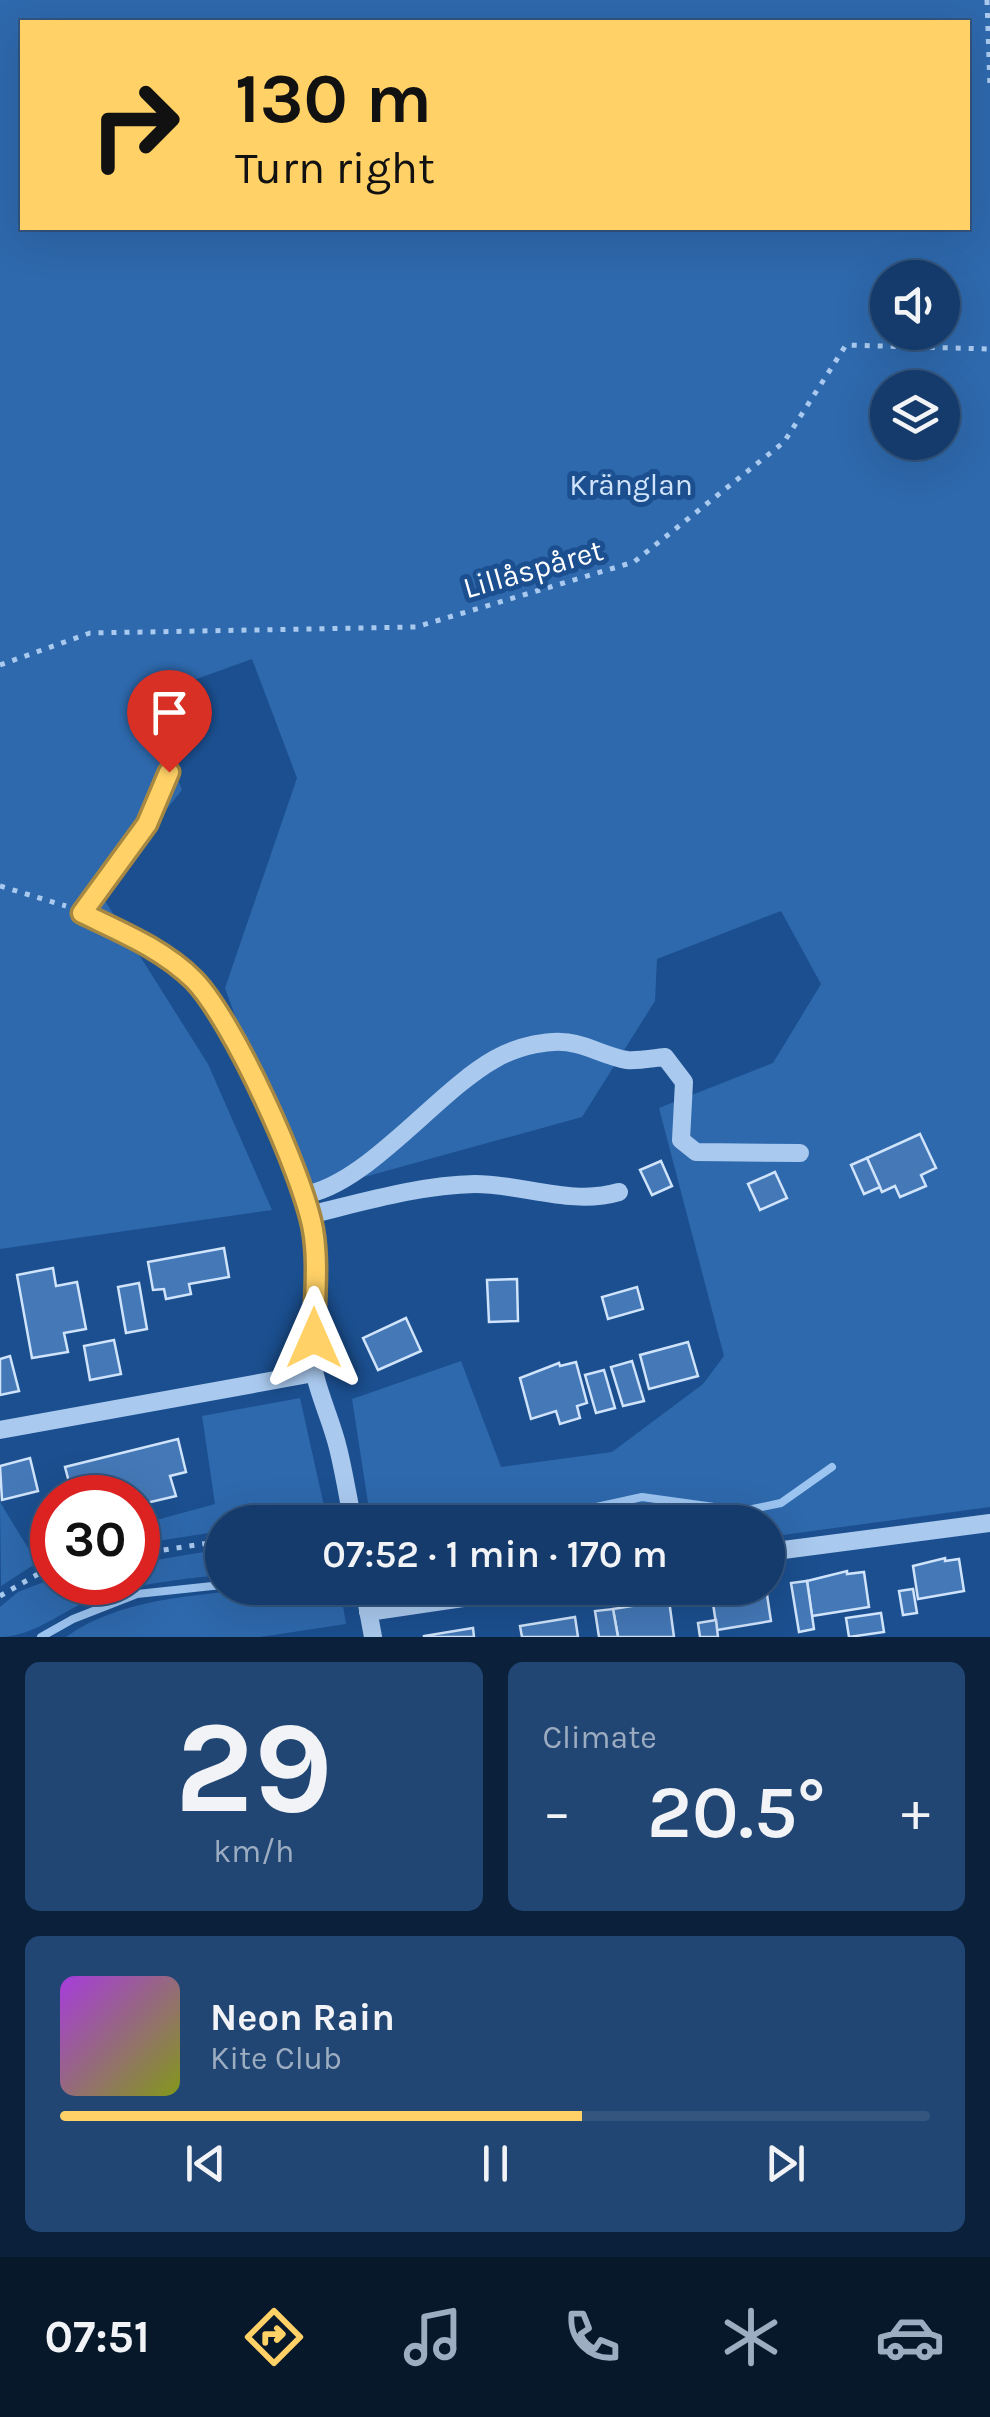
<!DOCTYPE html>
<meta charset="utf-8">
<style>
:root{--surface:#143b6b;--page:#214673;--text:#f1f3f6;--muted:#9dadc1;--line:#33557e;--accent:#ffd166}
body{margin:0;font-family:Karla,sans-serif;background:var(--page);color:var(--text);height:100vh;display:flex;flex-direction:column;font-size:38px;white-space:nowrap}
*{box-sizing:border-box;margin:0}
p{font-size:32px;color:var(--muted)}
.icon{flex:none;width:55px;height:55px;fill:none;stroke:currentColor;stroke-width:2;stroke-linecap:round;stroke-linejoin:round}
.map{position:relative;height:1637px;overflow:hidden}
.panel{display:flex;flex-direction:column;gap:25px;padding:25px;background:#0b203b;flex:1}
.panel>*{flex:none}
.guide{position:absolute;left:20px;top:20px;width:950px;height:210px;border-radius:0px;box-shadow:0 10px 40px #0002,0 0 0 2px var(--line);background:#ffd166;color:#111;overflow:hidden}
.tools{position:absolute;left:870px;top:260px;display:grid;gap:20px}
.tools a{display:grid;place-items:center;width:90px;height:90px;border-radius:50%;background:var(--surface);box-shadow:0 10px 40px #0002,0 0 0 2px var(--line);font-size:50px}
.speed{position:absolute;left:30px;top:1475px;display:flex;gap:20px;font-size:50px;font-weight:700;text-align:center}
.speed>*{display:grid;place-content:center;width:130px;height:130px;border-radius:50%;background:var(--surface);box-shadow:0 10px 40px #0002,0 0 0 2px var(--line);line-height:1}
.speed .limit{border:15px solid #d22;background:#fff;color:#111}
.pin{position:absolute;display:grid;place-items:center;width:85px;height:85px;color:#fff;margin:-102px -42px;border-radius:50% 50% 50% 0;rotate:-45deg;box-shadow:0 0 10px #0007}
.pin .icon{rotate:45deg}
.me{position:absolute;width:110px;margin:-55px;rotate:0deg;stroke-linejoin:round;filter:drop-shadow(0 0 8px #0008)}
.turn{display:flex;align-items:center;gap:35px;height:210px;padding:0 50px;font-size:45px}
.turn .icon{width:130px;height:130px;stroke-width:2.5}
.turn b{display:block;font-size:70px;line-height:85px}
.big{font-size:75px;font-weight:600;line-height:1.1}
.panel .card{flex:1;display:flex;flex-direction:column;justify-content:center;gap:15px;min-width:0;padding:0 35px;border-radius:15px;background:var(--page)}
.panel .dial{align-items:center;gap:0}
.dial b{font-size:130px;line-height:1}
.song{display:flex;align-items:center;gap:30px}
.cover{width:120px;height:120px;border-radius:15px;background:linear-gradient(135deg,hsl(280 70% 55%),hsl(70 70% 35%))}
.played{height:10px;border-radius:5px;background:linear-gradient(90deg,var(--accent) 60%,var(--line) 60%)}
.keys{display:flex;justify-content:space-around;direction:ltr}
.heat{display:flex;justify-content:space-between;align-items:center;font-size:55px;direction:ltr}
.panel .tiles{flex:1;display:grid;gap:25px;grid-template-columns:1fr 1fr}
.card:last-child{grid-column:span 2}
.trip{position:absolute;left:205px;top:1505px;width:580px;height:100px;border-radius:50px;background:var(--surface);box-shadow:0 10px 40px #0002,0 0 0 2px var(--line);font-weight:600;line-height:100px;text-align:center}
.dock{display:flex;height:160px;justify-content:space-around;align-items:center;background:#08182b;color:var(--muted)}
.dock .icon{width:70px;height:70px}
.dock .selected{color:var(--accent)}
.dock b{font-size:45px;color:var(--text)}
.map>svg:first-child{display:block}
.green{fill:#2e69ad;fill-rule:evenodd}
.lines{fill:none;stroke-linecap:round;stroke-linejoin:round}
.stream{stroke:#9cc4f0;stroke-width:8}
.building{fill:#4478b7;stroke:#cfe3fa;stroke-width:2.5}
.path{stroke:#a9c9ee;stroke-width:5;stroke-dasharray:5 8;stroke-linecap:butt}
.minor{stroke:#a9c9ee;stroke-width:18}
.route-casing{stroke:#a68842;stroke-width:25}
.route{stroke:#ffd166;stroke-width:18}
.labels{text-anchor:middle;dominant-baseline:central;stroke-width:10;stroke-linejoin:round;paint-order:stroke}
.park-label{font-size:30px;fill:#cfe3fa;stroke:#1b4f8f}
.street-label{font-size:30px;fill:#fff;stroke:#1b4f8f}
</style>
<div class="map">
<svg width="990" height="1637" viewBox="0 0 990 1637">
<rect width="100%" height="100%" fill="#1b4f8f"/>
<g class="green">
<path d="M0,0H990V1507L768,1537V1522H371L352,1399L461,1361L501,1467L612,1452L703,1384L724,1356L659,1108L773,1063L821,984L781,911L657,959L655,1001L582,1117L299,1195L225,988L297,778L252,659L144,698L182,790L105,885L97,888L208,1064L272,1210L0,1249ZM22,22H968V228H22ZM888,278H942V332H888ZM888,388H942V442H888Z"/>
<path d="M300,1398L326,1515L279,1522H222V1531L138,1544V1525L215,1504L202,1416Z"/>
<path d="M0,1502L34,1558L52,1550V1559L32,1566L1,1586Z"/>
<path d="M222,1549V1575C180,1579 133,1584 92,1599C62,1611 33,1637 0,1637V1607L18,1592L52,1579V1582H138V1563Z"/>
<path d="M263,1588H340L346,1624L260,1637H66C122,1597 197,1596 263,1588Z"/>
</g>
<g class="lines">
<g class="stream">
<path d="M528,1522L642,1497L743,1511L781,1503L832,1467"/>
<path d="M41,1637L73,1619L137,1594L222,1585"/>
</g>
</g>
<g class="building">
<path d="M920,1134L936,1168L921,1175L926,1186L900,1197L895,1186L882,1192L867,1158Z"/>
<path d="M867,1158L880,1187L864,1194L851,1165Z"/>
<path d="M661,1161L672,1186L652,1195L640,1170Z"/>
<path d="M775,1172L787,1198L760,1210L748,1184Z"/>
<path d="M224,1248L229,1277L189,1284L191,1294L166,1299L164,1289L153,1290L148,1262Z"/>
<path d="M53,1268L56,1286L77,1282L86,1329L64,1333L68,1352L32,1358L17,1275Z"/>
<path d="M517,1279L518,1321L489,1322L487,1280Z"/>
<path d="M139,1283L147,1329L126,1333L118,1287Z"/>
<path d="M637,1287L643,1309L608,1319L602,1297Z"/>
<path d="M406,1318L421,1351L378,1370L363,1338Z"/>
<path d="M114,1340L121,1374L90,1380L84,1346Z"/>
<path d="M688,1342L698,1376L649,1389L640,1355Z"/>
<path d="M10,1356L19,1391L0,1395V1359Z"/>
<path d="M632,1361L644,1401L623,1406L611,1367Z"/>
<path d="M576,1362L587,1403L577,1406L580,1418L560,1424L556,1411L531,1419L520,1378L559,1363L560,1366Z"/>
<path d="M604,1370L615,1408L596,1413L585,1375Z"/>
<path d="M178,1439L186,1472L170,1476L176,1496L138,1505V1498H103L102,1493L88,1497L84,1482L70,1486L65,1467Z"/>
<path d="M30,1458L38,1491L2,1500L0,1466Z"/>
<path d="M945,1558V1561L959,1559L964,1591L918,1599L913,1566Z"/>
<path d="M847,1571V1574L864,1572L869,1607L812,1616L807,1581Z"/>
<path d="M807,1581L814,1629L799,1632L791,1583Z"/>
<path d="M766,1588L771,1621L717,1630L712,1597Z"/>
<path d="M913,1589L917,1613L903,1615L899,1591Z"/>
<path d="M669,1600L674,1637H618L613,1609Z"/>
<path d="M613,1609L618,1637H599L595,1611Z"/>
<path d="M881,1613L884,1632L849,1637L846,1618Z"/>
<path d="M575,1617L578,1637H522L520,1626Z"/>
<path d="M716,1620L718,1637H700L698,1623Z"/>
<path d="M473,1628L474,1637H424V1636Z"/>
</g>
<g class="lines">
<g class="path">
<path d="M987,0L990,88"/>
<path d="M0,665L90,633L416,627L634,562L784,442L846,345L990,349"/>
<path d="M0,886L66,906"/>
<path d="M138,1554L222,1541"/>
<path d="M0,1596L52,1566"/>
</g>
<g class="minor">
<path d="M169,772C151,826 117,868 82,913C121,932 161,949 192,979C231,1015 305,1178 313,1231C320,1277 305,1331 315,1375C321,1400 332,1423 338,1448C344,1472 348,1498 353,1522"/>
<path d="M303,1195C366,1186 437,1091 495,1059C516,1047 552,1037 576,1044C593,1048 609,1057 627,1060C639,1061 653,1058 665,1057L684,1082L681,1140L696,1152L800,1153"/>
<path d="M309,1215C363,1202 420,1185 475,1184C523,1184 572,1206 619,1192"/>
<path d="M0,1430L314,1373"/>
<path d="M768,1552L990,1523"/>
<path d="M364,1588L373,1637"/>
<path d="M368,1612L531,1588"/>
</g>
</g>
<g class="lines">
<defs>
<path id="route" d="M169,772L147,824L82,913C121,932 163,949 194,980C233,1020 303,1174 313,1230C319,1264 314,1303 314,1338"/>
</defs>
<use href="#route" class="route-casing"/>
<use href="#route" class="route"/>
</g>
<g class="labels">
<g class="park-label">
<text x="631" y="485">Kränglan</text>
</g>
<g class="street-label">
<text transform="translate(533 569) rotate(-16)">Lillåspåret</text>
</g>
</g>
</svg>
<div class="tools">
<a><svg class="icon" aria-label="sound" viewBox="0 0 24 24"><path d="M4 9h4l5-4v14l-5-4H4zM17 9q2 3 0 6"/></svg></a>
<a><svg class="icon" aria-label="layers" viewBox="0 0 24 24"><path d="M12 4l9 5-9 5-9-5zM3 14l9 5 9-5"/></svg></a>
</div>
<div class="speed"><div class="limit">30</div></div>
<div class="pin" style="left:169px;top:772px;background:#d93025"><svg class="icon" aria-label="arrive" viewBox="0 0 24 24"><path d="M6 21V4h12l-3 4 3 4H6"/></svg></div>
<svg class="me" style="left:314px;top:1338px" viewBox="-20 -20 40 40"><path d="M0-17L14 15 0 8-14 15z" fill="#ffd166" stroke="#fff" stroke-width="4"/></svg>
<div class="trip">07:52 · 1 min · 170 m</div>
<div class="guide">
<div class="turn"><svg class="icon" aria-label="right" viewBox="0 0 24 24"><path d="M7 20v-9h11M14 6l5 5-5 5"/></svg><div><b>130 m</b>Turn right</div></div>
</div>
</div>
<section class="panel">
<div class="tiles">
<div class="card dial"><b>29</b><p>km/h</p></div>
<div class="card"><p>Climate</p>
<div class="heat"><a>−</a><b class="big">20.5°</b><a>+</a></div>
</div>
<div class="card">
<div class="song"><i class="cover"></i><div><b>Neon Rain</b><p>Kite Club</p></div></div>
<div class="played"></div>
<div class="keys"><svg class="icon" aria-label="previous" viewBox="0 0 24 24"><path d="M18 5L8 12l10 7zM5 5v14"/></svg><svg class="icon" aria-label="pause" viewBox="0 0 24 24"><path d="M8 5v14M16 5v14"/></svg><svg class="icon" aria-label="next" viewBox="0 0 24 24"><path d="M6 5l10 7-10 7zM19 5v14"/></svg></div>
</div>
</div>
</section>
<nav class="dock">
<b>07:51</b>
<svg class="icon selected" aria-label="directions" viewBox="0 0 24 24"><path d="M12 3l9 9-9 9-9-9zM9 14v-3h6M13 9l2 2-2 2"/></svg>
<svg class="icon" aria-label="music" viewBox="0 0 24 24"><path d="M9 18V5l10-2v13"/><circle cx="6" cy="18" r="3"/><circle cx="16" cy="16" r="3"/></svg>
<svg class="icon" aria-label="phone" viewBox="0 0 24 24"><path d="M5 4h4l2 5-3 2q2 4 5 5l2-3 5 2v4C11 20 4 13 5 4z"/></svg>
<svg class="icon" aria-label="climate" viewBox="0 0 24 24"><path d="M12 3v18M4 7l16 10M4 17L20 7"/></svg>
<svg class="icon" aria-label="car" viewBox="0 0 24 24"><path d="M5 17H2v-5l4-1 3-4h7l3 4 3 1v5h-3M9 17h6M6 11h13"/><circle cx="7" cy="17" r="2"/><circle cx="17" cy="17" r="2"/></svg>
</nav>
